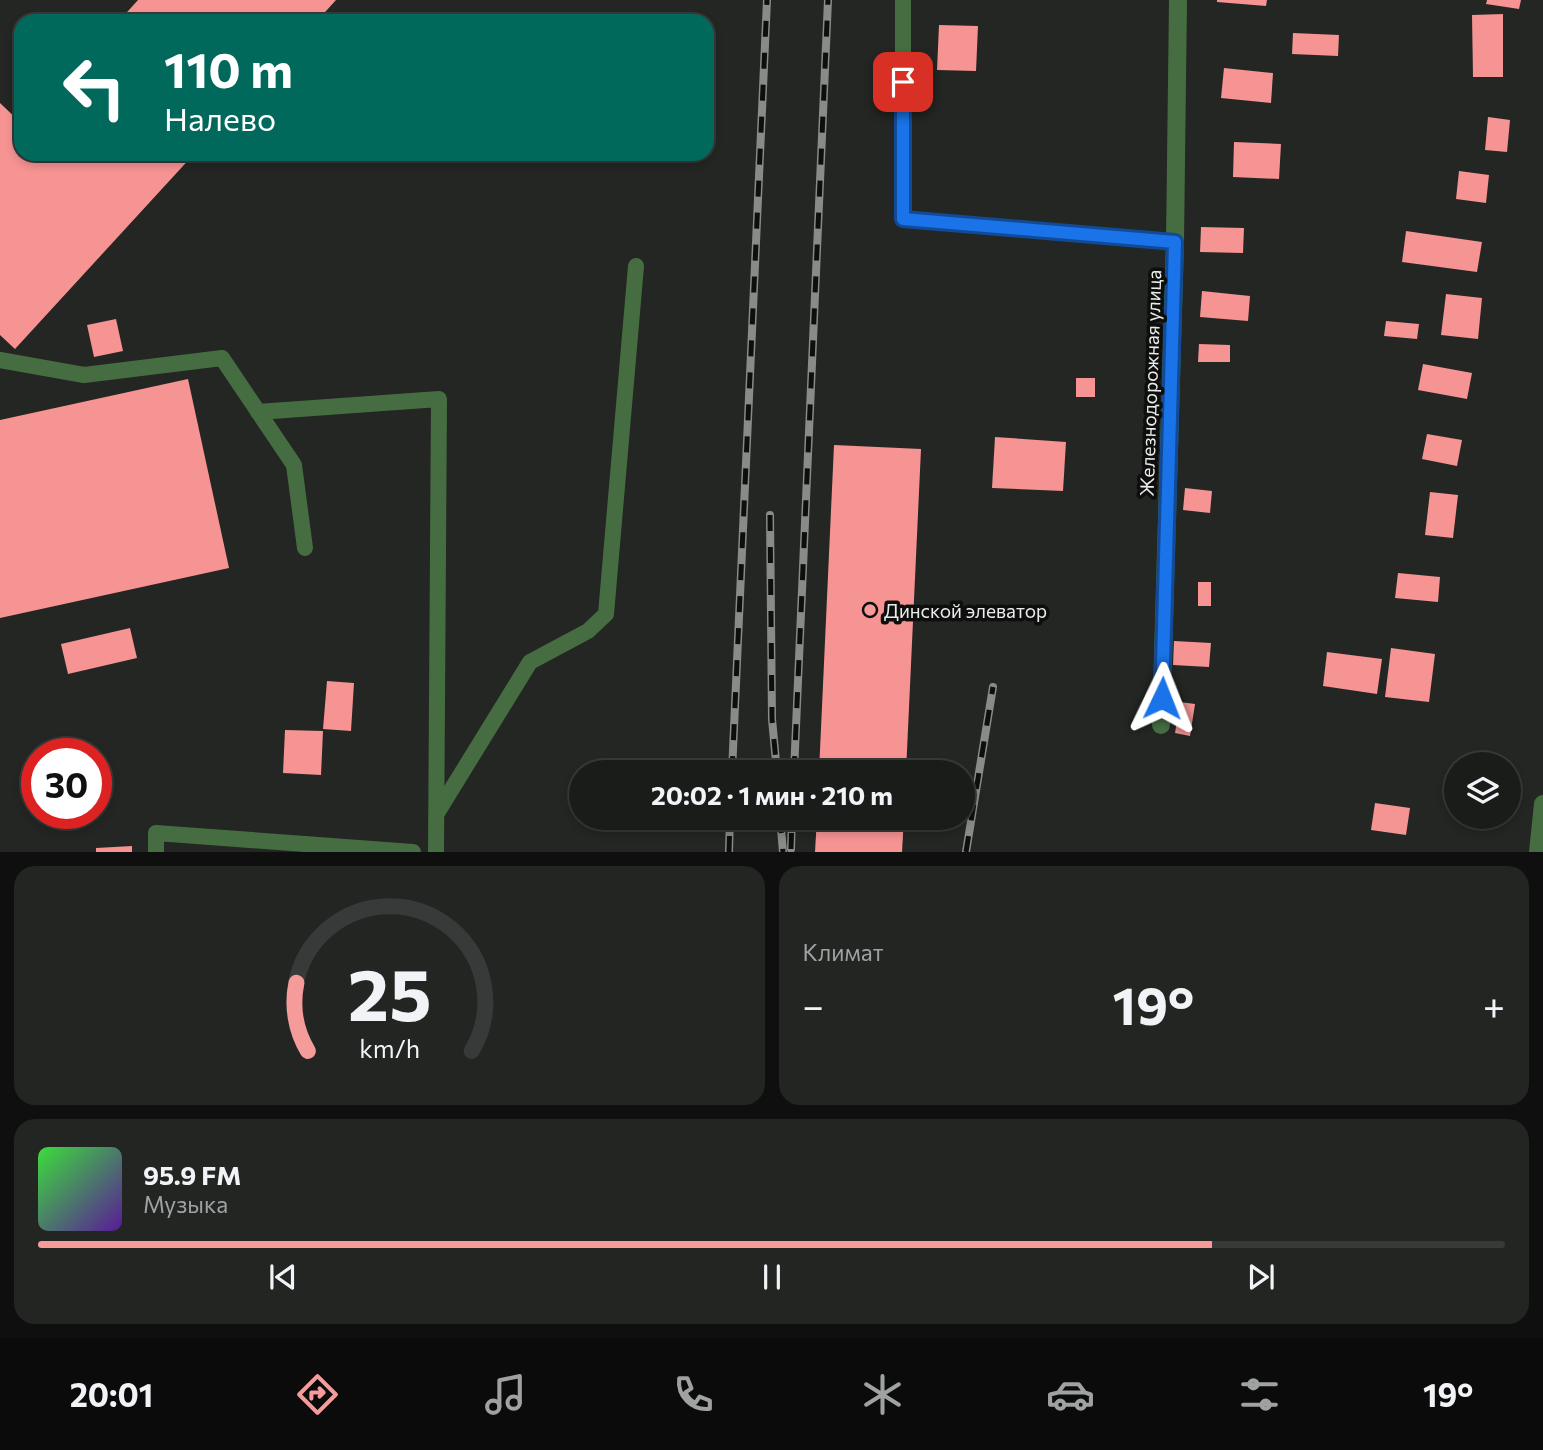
<!DOCTYPE html>
<html lang="ru">
<meta charset="utf-8">
<style>
:root{--surface:#1a1c1a;--page:#232523;--text:#f1f3f6;--muted:#9fa1a2;--line:#383a39;--accent:#f59b9a}
body{margin:0;font-family:Commissioner,sans-serif;background:var(--page);color:var(--text);height:100vh;display:flex;flex-direction:column;font-size:26px;white-space:nowrap}
*{box-sizing:border-box;margin:0}
p{font-size:23px;color:var(--muted)}
.icon{flex:none;width:38px;height:38px;fill:none;stroke:currentColor;stroke-width:2;stroke-linecap:round;stroke-linejoin:round}
.map{position:relative;height:852px;overflow:hidden}
.details{display:flex;flex-direction:column;gap:14px;padding:14px;background:#0e0f0e;flex:1}
.details>*{flex:none}
.banner{position:absolute;left:14px;top:14px;width:700px;height:147px;border-radius:21px;box-shadow:0 4px 10px #0003,0 0 0 2px var(--line);background:#00695c;color:#fff;overflow:hidden}
.tools{position:absolute;left:1444px;top:752px;display:grid;gap:14px}
.tools a{display:grid;place-items:center;width:77px;height:77px;border-radius:50%;background:var(--surface);box-shadow:0 4px 10px #0003,0 0 0 2px var(--line);font-size:35px}
.speed{position:absolute;left:21px;top:738px;display:flex;gap:14px;font-size:35px;font-weight:700;text-align:center}
.speed>*{display:grid;place-content:center;width:91px;height:91px;border-radius:50%;background:var(--surface);box-shadow:0 4px 10px #0003,0 0 0 2px var(--line);line-height:1}
.speed .limit{border:10px solid #d22;background:#fff;color:#111}
.pin{position:absolute;display:grid;place-items:center;width:60px;height:60px;color:#fff;margin:-30px;border-radius:14px;box-shadow:0 4px 10px #0006}
.me{position:absolute;width:77px;margin:-38px;rotate:2deg;stroke-linejoin:round;filter:drop-shadow(0 0 5px #0008)}
.turn{display:flex;align-items:center;gap:24px;height:147px;padding:0 35px;font-size:32px}
.turn .icon{width:91px;height:91px;stroke-width:2.5}
.turn b{display:block;font-size:49px;line-height:60px}
.big{font-size:52px;font-weight:700;line-height:1.1}
.details .tile{flex:1;display:flex;flex-direction:column;justify-content:center;gap:10px;min-width:0;padding:0 24px;border-radius:21px;background:var(--page)}
.details .dial{align-items:center;gap:0}
.dial svg{height:182px;overflow:visible;fill:none;stroke:var(--line);stroke-width:7;stroke-linecap:round;text-anchor:middle}
.dial text{fill:var(--text);stroke:none}
.song{display:flex;align-items:center;gap:21px}
.cover{width:84px;height:84px;border-radius:10px;background:linear-gradient(135deg,hsl(120 70% 55%),hsl(270 70% 35%))}
.played{height:7px;border-radius:4px;background:linear-gradient(90deg,var(--accent) 80%,var(--line) 80%)}
.keys{display:flex;justify-content:space-around;direction:ltr}
.heat{display:flex;justify-content:space-between;align-items:center;font-size:38px;direction:ltr}
.details .tiles{flex:1;display:grid;gap:14px;grid-template-columns:1fr 1fr}
.tile:last-child{grid-column:span 2}
.trip{position:absolute;left:569px;top:760px;width:406px;height:70px;border-radius:35px;background:var(--surface);box-shadow:0 4px 10px #0003,0 0 0 2px var(--line);font-weight:700;line-height:70px;text-align:center}
.dock{display:flex;height:112px;justify-content:space-around;align-items:center;background:#0a0b0a;color:var(--muted)}
.dock .icon{width:49px;height:49px}
.dock .selected{color:var(--accent)}
.dock b{font-size:32px;color:var(--text)}
.map>svg:first-child{display:block}
.building{fill:#f69393}
.lines{fill:none;stroke-linecap:round;stroke-linejoin:round}
.lane{stroke:#466d41;stroke-width:16}
.street{stroke:#466d41;stroke-width:18}
.rail-casing{stroke:#898b88;stroke-width:8}
.rail{stroke:#0d0e0d;stroke-width:5;stroke-dasharray:16;stroke-linecap:butt}
.route-casing{stroke:#114b97;stroke-width:18}
.route{stroke:#1a73e8;stroke-width:12}
.poi-dot{fill:#f59b9a;stroke:#0d0e0d;stroke-width:2.5}
.labels{text-anchor:middle;dominant-baseline:central;stroke-width:7;stroke-linejoin:round;paint-order:stroke}
.street-label{font-size:19px;fill:#eaece9;stroke:#0d0e0d}
.poi-label{font-size:19px;fill:#eaece9;stroke:#0d0e0d;text-anchor:start}
</style>
<div class="map">
<svg width="1543" height="852" viewBox="0 0 1543 852">
<rect width="100%" height="100%" fill="#232622"/>
<g class="building">
<path d="M138,0H336L317,21H119Z"/>
<path d="M1217,0H1267L1266,6L1217,2Z"/>
<path d="M1487,0H1521L1519,9L1486,4Z"/>
<path d="M1503,14V77H1473L1472,15Z"/>
<path d="M939,25L978,26L976,71L937,70Z"/>
<path d="M1293,33L1339,35L1338,56L1292,54Z"/>
<path d="M1224,68L1273,73L1271,103L1221,98Z"/>
<path d="M0,103L21,123V154H194L15,349L0,335Z"/>
<path d="M1488,117L1510,120L1507,152L1485,150Z"/>
<path d="M1234,142L1281,144L1279,179L1233,177Z"/>
<path d="M1459,171L1489,175L1486,203L1456,199Z"/>
<path d="M1201,227L1244,228L1243,253L1200,252Z"/>
<path d="M1406,231L1482,242L1477,272L1402,262Z"/>
<path d="M1202,291L1250,296L1248,321L1200,317Z"/>
<path d="M1446,294L1482,298L1478,339L1441,335Z"/>
<path d="M116,319L123,351L94,357L87,325Z"/>
<path d="M1386,321L1419,324L1417,339L1384,336Z"/>
<path d="M1199,344L1230,345V362H1198Z"/>
<path d="M1423,364L1472,373L1467,399L1418,390Z"/>
<rect x="1076" y="378" width="19" height="19"/>
<path d="M188,379L229,568L0,618V420Z"/>
<path d="M1427,434L1462,440L1457,466L1422,459Z"/>
<path d="M995,437L1066,442L1063,491L992,488Z"/>
<path d="M834,445L921,449L906,772H819Z"/>
<path d="M1185,488L1212,491L1210,513L1183,510Z"/>
<path d="M1430,492L1458,495L1453,538L1425,535Z"/>
<path d="M1398,573L1440,577L1438,602L1395,598Z"/>
<rect x="1198" y="582" width="13" height="24"/>
<path d="M130,628L137,658L68,674L61,644Z"/>
<path d="M1174,641L1211,643L1209,667L1173,665Z"/>
<path d="M1391,648L1435,654L1429,702L1385,697Z"/>
<path d="M1327,652L1382,659L1377,694L1323,686Z"/>
<path d="M327,681L354,683L351,731L323,729Z"/>
<path d="M1180,702L1195,704L1190,736L1175,733Z"/>
<path d="M285,730L323,731L321,775L283,773Z"/>
<path d="M1375,803L1410,808L1406,835L1371,830Z"/>
<path d="M817,817H904L902,852H815Z"/>
<path d="M132,846V852H96V848Z"/>
</g>
<g class="lines">
<g class="lane">
<path d="M903,0V219L1175,242"/>
<path d="M0,360L84,375L222,358L294,465L305,548"/>
<path d="M258,412L439,399L436,852"/>
<path d="M437,813L530,662L588,631L606,614L636,266"/>
<path d="M156,852V833L413,852"/>
</g>
<g class="street">
<path d="M1161,725L1175,242L1178,0"/>
<path d="M1538,852L1543,804"/>
</g>
<defs>
<g id="rail">
<path d="M770,515L772,719L777,772"/>
<path d="M732,772L767,0"/>
<path d="M794,772L828,0"/>
<path d="M780,817L783,852"/>
<path d="M791,849L792,817"/>
<path d="M729,852L730,817"/>
<path d="M966,852L993,687"/>
</g>
</defs>
<use href="#rail" class="rail-casing"/>
<use href="#rail" class="rail"/>
</g>
<g class="lines">
<defs>
<path id="route" d="M903,82V219L1175,242L1162,698"/>
</defs>
<use href="#route" class="route-casing"/>
<use href="#route" class="route"/>
</g>
<circle class="poi-dot" cx="870" cy="610" r="7"/>
<g class="labels">
<g class="street-label">
<text transform="translate(1150 383) rotate(-88)">Железнодорожная улица</text>
</g>
<g class="poi-label">
<text x="884" y="610">Динской элеватор</text>
</g>
</g>
</svg>
<div class="tools">
<a><svg class="icon" aria-label="layers" viewBox="0 0 24 24"><path d="M12 4l9 5-9 5-9-5zM3 14l9 5 9-5"/></svg></a>
</div>
<div class="speed"><div class="limit">30</div></div>
<div class="pin" style="left:903px;top:82px;background:#d93025"><svg class="icon" aria-label="arrive" viewBox="0 0 24 24"><path d="M6 21V4h12l-3 4 3 4H6"/></svg></div>
<svg class="me" style="left:1162px;top:698px" viewBox="-20 -20 40 40"><path d="M0-17L14 15 0 8-14 15z" fill="#1a73e8" stroke="#fff" stroke-width="4"/></svg>
<div class="trip">20:02 · 1 мин · 210 m</div>
<div class="banner">
<div class="turn"><svg class="icon" aria-label="left" viewBox="0 0 24 24"><path d="M17 20v-9H6M10 6l-5 5 5 5"/></svg><div><b>110 m</b>Налево</div></div>
</div>
</div>
<section class="details">
<div class="tiles">
<div class="tile dial"><svg viewBox="0 0 100 80">
<path d="M14 69A42 42 0 1 1 86 69"/>
<path d="M14 69A42 42 0 0 1 9 39" stroke="#f59b9a"/>
<text x="50" y="56" font-size="32" font-weight="700">25</text>
<text x="50" y="72" font-size="11">km/h</text>
</svg></div>
<div class="tile"><p>Климат</p>
<div class="heat"><a>−</a><b class="big">19°</b><a>+</a></div>
</div>
<div class="tile">
<div class="song"><i class="cover"></i><div><b>95.9 FM</b><p>Музыка</p></div></div>
<div class="played"></div>
<div class="keys"><svg class="icon" aria-label="previous" viewBox="0 0 24 24"><path d="M18 5L8 12l10 7zM5 5v14"/></svg><svg class="icon" aria-label="pause" viewBox="0 0 24 24"><path d="M8 5v14M16 5v14"/></svg><svg class="icon" aria-label="next" viewBox="0 0 24 24"><path d="M6 5l10 7-10 7zM19 5v14"/></svg></div>
</div>
</div>
</section>
<nav class="dock">
<b>20:01</b>
<svg class="icon selected" aria-label="directions" viewBox="0 0 24 24"><path d="M12 3l9 9-9 9-9-9zM9 14v-3h6M13 9l2 2-2 2"/></svg>
<svg class="icon" aria-label="music" viewBox="0 0 24 24"><path d="M9 18V5l10-2v13"/><circle cx="6" cy="18" r="3"/><circle cx="16" cy="16" r="3"/></svg>
<svg class="icon" aria-label="phone" viewBox="0 0 24 24"><path d="M5 4h4l2 5-3 2q2 4 5 5l2-3 5 2v4C11 20 4 13 5 4z"/></svg>
<svg class="icon" aria-label="climate" viewBox="0 0 24 24"><path d="M12 3v18M4 7l16 10M4 17L20 7"/></svg>
<svg class="icon" aria-label="car" viewBox="0 0 24 24"><path d="M5 17H2v-5l4-1 3-4h7l3 4 3 1v5h-3M9 17h6M6 11h13"/><circle cx="7" cy="17" r="2"/><circle cx="17" cy="17" r="2"/></svg>
<svg class="icon" aria-label="filters" viewBox="0 0 24 24"><path d="M4 7h16M4 17h16"/><circle cx="9" cy="7" r="2"/><circle cx="15" cy="17" r="2"/></svg>
<b>19°</b>
</nav>
